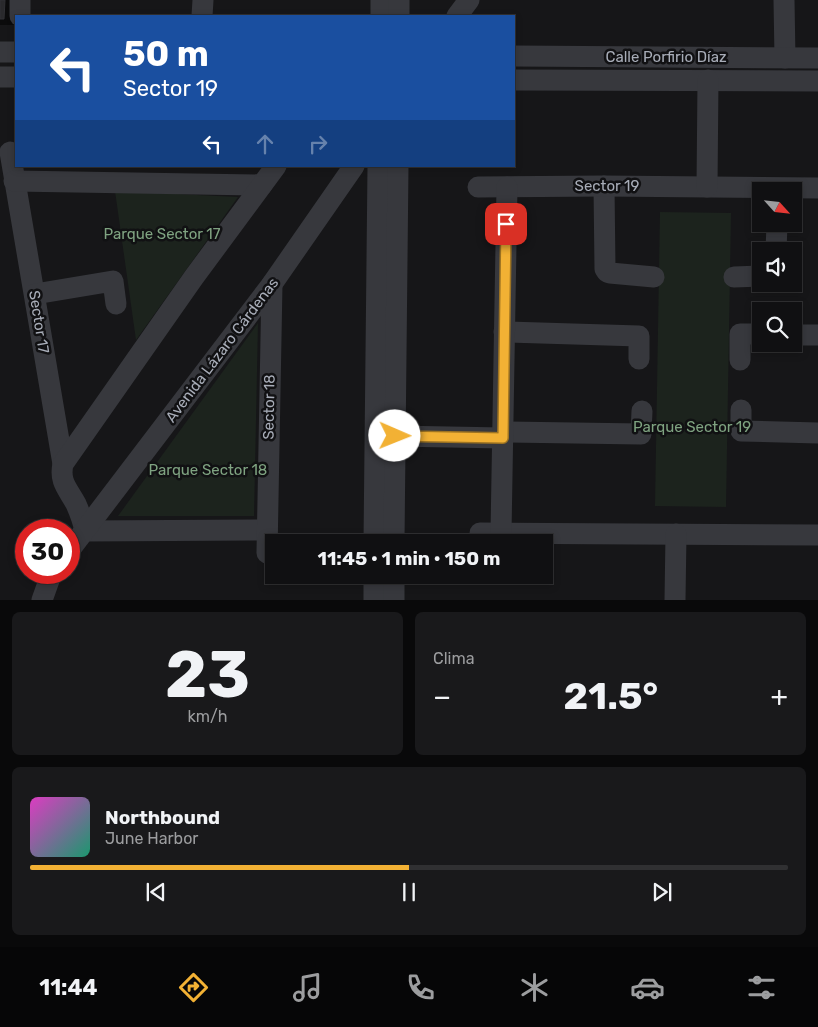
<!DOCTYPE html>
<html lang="es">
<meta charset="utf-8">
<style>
:root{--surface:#101012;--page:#19191b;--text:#f1f3f6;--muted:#9c9d9f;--line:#303032;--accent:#f2b134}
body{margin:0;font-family:Rubik,sans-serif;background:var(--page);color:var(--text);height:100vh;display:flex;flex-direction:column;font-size:19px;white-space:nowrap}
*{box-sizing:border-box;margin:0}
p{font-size:16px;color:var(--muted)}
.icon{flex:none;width:28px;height:28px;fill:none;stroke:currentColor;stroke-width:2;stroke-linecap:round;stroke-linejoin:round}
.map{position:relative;height:600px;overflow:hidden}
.drawer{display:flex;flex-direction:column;gap:12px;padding:12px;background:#09090a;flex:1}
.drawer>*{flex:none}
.guide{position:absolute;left:15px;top:15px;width:500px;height:152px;border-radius:0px;box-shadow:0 2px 8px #0003,0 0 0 1px var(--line);background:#1a4fa0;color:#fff;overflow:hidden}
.needle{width:32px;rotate:117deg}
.buttons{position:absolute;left:752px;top:182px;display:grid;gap:10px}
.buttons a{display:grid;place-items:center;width:50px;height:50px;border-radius:0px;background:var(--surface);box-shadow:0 2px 8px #0003,0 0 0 1px var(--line);font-size:25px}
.speed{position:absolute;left:15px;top:519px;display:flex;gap:10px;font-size:25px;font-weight:700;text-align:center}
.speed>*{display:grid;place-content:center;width:65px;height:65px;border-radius:50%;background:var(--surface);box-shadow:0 2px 8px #0003,0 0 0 1px var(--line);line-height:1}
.speed .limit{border:8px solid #d22;background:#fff;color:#111}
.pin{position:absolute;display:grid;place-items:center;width:42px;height:42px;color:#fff;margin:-21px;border-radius:10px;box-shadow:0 2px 8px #0006}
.me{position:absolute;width:55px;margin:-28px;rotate:91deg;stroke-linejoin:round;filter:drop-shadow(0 0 4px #0008)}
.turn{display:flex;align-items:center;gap:18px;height:105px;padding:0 25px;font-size:22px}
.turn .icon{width:65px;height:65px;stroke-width:2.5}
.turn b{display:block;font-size:35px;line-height:42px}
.lanes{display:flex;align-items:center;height:48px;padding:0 25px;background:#0003;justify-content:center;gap:25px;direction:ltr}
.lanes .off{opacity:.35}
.big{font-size:38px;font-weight:700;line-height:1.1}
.drawer .card{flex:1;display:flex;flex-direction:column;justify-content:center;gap:8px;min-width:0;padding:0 18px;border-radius:8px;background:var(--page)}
.drawer .dial{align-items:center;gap:0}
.dial b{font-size:65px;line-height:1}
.song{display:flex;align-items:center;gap:15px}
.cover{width:60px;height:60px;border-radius:8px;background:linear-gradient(135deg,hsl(310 70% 55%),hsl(160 70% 35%))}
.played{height:5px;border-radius:2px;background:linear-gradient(90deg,var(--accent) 50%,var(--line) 50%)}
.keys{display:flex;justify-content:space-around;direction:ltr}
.heat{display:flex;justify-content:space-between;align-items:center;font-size:28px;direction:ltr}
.drawer .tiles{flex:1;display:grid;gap:12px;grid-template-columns:1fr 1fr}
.card:last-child{grid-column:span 2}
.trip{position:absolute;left:265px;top:534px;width:288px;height:50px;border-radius:0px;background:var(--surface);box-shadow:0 2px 8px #0003,0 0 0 1px var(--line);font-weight:700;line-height:50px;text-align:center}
.dock{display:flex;height:80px;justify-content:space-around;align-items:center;background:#060607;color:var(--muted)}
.dock .icon{width:35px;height:35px}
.dock .current{color:var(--accent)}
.dock b{font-size:22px;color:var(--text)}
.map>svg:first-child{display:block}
.green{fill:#1c231d}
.shadow{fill:#0007}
.building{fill:#29292c;stroke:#303034}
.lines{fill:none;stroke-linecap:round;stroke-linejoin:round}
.minor{stroke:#37383d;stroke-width:21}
.route-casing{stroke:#9d7322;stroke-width:12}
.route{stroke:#f2b134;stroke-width:9}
.labels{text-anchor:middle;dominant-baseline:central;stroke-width:5;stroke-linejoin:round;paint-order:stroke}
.street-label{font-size:15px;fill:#a8adb8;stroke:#111113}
.park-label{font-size:15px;fill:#7fa381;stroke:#111113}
</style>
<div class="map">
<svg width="818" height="600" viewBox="0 0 818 600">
<rect width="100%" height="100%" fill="#161618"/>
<g class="green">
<path d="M115,191L238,197L136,340Z"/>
<path d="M660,212L731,213L726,507L655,506Z"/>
<path d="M258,323L254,516H118Z"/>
</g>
<path class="shadow" d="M0,0H18L16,25H0Z"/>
<path class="building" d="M0,0H5L4,19H0Z"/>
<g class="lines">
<g class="minor">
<path d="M784,0L785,58"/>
<path d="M20,16V0"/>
<path d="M202,16L203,0"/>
<path d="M381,16V0"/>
<path d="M399,16V0"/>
<path d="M457,16L469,0"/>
<path d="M0,52H16"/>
<path d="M514,56L818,58"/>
<path d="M0,77H16"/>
<path d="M514,80L818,81"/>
<path d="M10,152L63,464"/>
<path d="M14,181L262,185"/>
<path d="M604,186L605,269L607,272L610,273L654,277"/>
<path d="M478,187L604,186L818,188"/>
<path d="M707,187L708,80"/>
<path d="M776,251L777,224"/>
<path d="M734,277L761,276"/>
<path d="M35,294L113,281L116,304"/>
<path d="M504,332L639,336V359"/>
<path d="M794,335H818"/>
<path d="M740,360V334H761"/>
<path d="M741,410V431L818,433"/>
<path d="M503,432L641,434L642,411"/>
<path d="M395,436L503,438"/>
<path d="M85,531C83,521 80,513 76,504C68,489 59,482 63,464L194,277L276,166"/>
<path d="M85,531L267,530"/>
<path d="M480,533L818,535"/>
<path d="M501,533L507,187"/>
<path d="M374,542L378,166"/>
<path d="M394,542L398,166"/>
<path d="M69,551L272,284L354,166"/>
<path d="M267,553L272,284"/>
<path d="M42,600L52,572"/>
<path d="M374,600V575"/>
<path d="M394,600V575"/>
<path d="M675,600L676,534"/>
</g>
</g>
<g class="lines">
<defs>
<path id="route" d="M395,436L503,438L506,224"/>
</defs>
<use href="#route" class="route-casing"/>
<use href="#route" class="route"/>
</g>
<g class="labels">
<g class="street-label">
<text x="666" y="57">Calle Porfirio Díaz</text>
<text x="607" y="186">Sector 19</text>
<text transform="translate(39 322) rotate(81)">Sector 17</text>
<text transform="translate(222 350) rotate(-53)">Avenida Lázaro Cárdenas</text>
<text transform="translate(269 407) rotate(-89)">Sector 18</text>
</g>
<g class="park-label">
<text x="162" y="234">Parque Sector 17</text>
<text x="692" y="427">Parque Sector 19</text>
<text x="208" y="470">Parque Sector 18</text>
</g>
</g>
</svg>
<div class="buttons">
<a><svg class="needle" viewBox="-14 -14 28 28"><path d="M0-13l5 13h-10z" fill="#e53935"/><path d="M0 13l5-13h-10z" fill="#9c9d9f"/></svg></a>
<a><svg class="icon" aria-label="sound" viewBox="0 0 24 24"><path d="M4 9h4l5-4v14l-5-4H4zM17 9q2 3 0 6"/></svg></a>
<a><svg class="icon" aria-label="search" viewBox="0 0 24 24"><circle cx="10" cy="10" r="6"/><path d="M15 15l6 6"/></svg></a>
</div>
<div class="speed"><div class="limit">30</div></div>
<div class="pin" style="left:506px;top:224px;background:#d93025"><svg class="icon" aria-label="arrive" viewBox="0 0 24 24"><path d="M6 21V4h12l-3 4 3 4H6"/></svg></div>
<svg class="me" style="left:395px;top:436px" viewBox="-20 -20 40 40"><circle r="19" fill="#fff"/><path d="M0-13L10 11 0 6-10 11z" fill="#f2b134"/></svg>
<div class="trip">11:45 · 1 min · 150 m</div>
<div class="guide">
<div class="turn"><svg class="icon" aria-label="left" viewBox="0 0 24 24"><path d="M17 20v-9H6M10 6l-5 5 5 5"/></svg><div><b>50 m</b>Sector 19</div></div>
<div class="lanes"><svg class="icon" aria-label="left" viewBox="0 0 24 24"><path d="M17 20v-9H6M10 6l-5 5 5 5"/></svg><svg class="icon off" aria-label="ahead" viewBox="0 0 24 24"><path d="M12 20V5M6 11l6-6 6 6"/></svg><svg class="icon off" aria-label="right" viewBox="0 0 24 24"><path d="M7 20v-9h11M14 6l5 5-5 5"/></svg></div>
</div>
</div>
<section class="drawer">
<div class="tiles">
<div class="card dial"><b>23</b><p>km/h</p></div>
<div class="card"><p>Clima</p>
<div class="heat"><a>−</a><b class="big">21.5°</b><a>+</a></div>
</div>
<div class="card">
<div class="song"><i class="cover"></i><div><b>Northbound</b><p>June Harbor</p></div></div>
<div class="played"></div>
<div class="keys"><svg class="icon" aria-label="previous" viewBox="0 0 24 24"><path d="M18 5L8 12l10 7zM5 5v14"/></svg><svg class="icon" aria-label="pause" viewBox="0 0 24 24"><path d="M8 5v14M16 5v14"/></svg><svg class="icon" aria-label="next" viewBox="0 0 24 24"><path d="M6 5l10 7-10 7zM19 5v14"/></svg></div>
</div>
</div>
</section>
<nav class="dock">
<b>11:44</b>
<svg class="icon current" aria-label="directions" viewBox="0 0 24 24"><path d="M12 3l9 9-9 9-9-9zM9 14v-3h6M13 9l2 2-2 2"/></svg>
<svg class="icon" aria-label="music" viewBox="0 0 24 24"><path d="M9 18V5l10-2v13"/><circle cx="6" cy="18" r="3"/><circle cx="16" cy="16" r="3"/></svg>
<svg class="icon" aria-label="phone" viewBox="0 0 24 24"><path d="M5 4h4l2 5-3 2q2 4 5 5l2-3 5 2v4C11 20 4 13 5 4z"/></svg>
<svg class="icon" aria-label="climate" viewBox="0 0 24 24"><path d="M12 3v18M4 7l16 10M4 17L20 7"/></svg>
<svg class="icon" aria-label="car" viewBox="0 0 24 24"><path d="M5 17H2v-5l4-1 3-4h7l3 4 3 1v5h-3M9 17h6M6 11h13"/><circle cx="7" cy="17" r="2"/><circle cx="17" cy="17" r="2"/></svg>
<svg class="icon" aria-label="filters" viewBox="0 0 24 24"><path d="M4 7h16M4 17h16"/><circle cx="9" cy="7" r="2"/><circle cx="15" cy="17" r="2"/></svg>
</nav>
